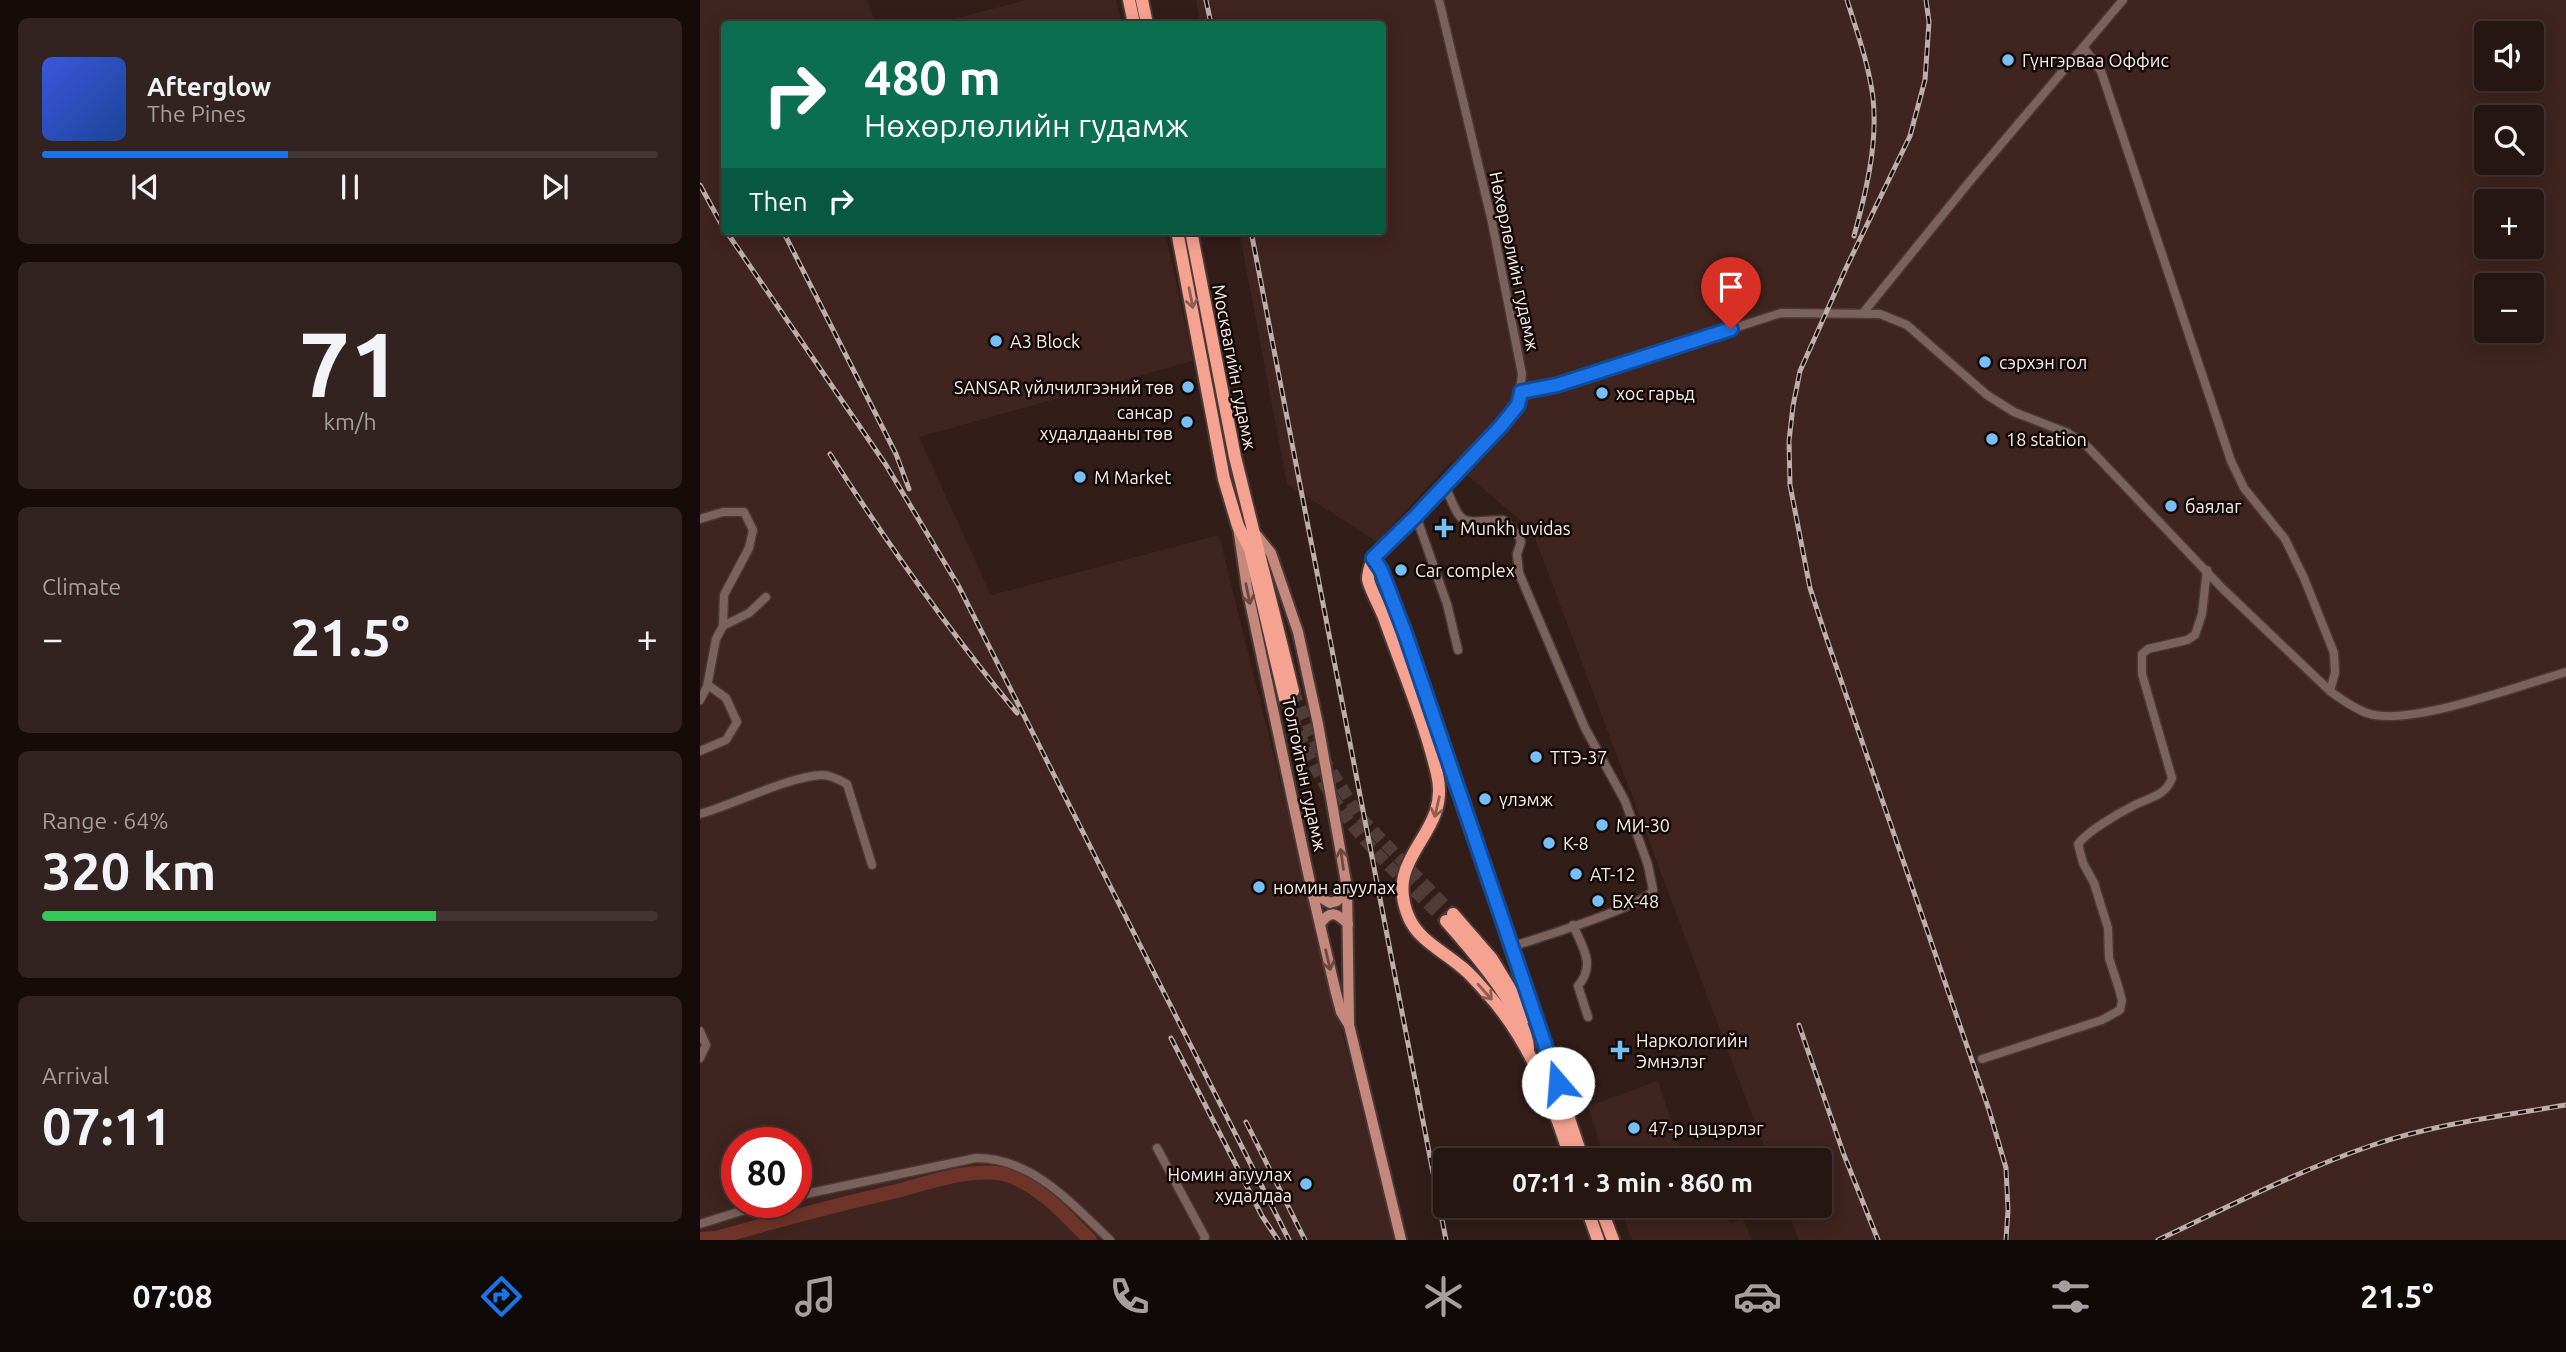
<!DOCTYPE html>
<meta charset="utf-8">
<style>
:root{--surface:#261613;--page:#322321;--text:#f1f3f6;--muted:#a49fa0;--line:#423533;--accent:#1a73e8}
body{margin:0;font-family:Ubuntu,sans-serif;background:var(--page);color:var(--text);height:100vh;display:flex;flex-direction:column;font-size:26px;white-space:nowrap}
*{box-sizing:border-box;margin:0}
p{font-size:23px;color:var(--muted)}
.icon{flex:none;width:38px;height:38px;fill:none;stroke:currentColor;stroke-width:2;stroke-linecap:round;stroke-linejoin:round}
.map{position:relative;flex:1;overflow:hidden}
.details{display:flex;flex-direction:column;gap:18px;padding:18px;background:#150c0a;width:700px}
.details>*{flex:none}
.top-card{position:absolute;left:21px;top:21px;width:665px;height:214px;border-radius:7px;box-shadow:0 4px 18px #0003,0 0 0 2px var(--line);background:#0b6e4f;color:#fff;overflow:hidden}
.controls{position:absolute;left:1774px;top:21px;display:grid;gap:14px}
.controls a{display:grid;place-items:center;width:70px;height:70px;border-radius:7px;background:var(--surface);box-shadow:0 4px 18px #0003,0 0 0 2px var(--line);font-size:35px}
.speed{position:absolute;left:21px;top:1127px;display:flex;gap:14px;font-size:35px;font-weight:700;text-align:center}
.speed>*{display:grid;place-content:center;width:91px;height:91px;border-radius:50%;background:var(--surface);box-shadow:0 4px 18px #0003,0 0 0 2px var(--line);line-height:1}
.speed .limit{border:10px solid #d22;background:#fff;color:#111}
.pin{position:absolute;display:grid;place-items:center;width:60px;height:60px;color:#fff;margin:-72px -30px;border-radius:50% 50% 50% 0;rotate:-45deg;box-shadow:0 0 7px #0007}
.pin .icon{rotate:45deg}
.me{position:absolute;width:77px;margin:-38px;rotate:342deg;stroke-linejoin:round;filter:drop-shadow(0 0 5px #0008)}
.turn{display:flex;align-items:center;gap:24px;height:147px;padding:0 28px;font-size:32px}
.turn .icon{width:91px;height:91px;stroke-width:2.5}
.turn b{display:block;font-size:49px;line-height:60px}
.then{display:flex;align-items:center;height:66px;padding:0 28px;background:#0003;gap:14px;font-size:26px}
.big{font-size:52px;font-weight:600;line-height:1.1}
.details .tile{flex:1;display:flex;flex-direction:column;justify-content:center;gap:10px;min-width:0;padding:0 24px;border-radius:10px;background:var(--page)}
.details .dial{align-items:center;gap:0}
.dial b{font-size:91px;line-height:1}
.song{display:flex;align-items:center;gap:21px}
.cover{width:84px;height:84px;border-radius:10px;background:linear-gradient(135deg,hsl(230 70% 55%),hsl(220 70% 35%))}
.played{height:7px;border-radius:4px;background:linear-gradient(90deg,var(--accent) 40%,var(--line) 40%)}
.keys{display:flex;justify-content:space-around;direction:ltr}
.heat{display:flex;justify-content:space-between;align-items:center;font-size:38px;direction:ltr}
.charge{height:10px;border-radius:5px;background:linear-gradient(90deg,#34c759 64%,var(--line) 0)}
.trip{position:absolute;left:733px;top:1148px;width:399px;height:70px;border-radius:7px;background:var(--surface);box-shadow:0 4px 18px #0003,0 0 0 2px var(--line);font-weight:600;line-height:70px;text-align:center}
.tabs{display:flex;height:112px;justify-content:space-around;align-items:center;background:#0f0908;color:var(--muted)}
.tabs .icon{width:49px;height:49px}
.tabs .selected{color:var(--accent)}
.tabs b{font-size:32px;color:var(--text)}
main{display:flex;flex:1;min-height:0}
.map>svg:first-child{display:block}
.built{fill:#3f241f;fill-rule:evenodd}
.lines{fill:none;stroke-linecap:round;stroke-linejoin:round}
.river{stroke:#6e3429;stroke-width:14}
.highway-tunnel{stroke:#503c38;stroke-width:12;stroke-dasharray:12 6;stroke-linecap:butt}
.minor-casing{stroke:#4b3937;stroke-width:11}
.major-casing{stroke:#4b3937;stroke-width:14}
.highway-casing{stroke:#4b3937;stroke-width:16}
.minor{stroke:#7b625d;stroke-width:8}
.major{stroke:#c4887c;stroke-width:10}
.highway{stroke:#f5a291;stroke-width:12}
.rail-casing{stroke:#beaeaa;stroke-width:5}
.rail{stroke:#130a08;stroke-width:2.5;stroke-dasharray:8;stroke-linecap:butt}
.oneway{stroke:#8f5e53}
.oneway2{stroke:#6c4942}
.route-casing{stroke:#114b97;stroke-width:18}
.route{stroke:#1a73e8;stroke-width:12}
.poi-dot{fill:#76c0f7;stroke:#130a08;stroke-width:2.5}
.labels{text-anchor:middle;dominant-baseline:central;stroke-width:5;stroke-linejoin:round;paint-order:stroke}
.poi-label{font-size:18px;fill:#fbece9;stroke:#130a08;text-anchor:start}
.street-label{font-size:18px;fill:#fbece9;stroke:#130a08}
</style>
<main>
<section class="details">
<div class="tile">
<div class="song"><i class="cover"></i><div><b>Afterglow</b><p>The Pines</p></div></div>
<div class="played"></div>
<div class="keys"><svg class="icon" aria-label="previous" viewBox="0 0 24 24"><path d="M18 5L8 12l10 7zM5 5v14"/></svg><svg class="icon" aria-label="pause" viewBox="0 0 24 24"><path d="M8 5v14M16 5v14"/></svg><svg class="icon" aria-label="next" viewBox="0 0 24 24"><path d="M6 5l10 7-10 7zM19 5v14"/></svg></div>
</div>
<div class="tile dial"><b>71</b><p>km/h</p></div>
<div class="tile"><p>Climate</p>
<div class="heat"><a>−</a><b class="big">21.5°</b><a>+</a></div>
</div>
<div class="tile"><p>Range · 64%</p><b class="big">320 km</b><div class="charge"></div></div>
<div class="tile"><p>Arrival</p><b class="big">07:11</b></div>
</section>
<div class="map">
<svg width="1866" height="1240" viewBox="0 0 1866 1240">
<rect width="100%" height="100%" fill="#321d19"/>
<g class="built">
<path d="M0,0H167L176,24H24V231H465L493,361L219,437L291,595L519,535L694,1240H0ZM37,1143H96V1202H37Z"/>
<path d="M326,0H416L422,24H234Z"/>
<path d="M496,0H1866V1240H1099L1086,1206H1120V1160H1069L832,530L751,462L677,542L587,484L539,231H682V24H500ZM1787,33H1832V79H1787ZM1787,117H1832V163H1787ZM1787,201H1832V247H1787ZM1787,285H1832V331H1787Z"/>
<path d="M958,1081L981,1150L990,1147L996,1160H905L888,1106Z"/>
<path d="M919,1206H1021L1030,1223L1043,1219L1052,1240H932Z"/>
</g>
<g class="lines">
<path class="river" d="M0,1239L16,1238C76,1221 136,1205 197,1191C227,1183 276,1166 307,1175C341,1186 365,1215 390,1240"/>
<g class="highway-tunnel">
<path d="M593,691L620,753L660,817L753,914"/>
<path d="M585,699C604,752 633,807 672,848C695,873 721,897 746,921"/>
</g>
<defs>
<g id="minor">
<path d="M1384,48L1401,71L1531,461L1544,488L1585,539L1604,578L1634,653L1635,673L1630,691"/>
<path d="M1163,313L1270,181L1423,0"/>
<path d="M821,392L857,385L1081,313L1180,314L1207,325L1287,395L1314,412L1368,433L1385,444L1523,589L1630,691C1641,699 1653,708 1667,713C1707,728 1821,685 1866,672"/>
<path d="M744,484C764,528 756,522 803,520L819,536L821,542L817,554L819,573L885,728L925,801L948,865L953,890C945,906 835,939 811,947"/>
<path d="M716,516L747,604L758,650"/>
<path d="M0,519L23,512H44L53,530L49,548L24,595L23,626"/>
<path d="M673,558L801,426L818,405L822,374L792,222L739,0"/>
<path d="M7,687L16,639L23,626L49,613L66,597"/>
<path d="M0,700L8,685L26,698L37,722L26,740L0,751"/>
<path d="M0,814C35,804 87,777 122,775C131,775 140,780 147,784L172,865"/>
<path d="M873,925C883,948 896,965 878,986L888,1017"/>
<path d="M0,1031L6,1045L0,1058"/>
<path d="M1282,1059L1402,1020L1420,1010L1422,1001L1419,989L1409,958L1408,928L1394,883L1383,863L1378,844C1388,831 1417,814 1433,806C1448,798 1466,796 1472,778L1442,674V654L1448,649L1487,640L1495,635L1502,614L1507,570"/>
<path d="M457,1148L505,1237L504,1240"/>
<path d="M96,1196L276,1158C333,1158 372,1204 410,1240"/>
<path d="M0,1224L70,1202"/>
</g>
<g id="major">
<path d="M538,527L547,588L611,887L636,993L641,1012L649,1025"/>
<path d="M555,533L571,553L598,632L618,724L647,888L649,1025L701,1240"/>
<path d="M613,893L630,903L637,901L646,889"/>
<path d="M620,924C630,910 636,912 648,924"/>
</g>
<g id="highway">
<path d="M429,0L434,24"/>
<path d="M442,0L447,24"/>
<path d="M477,231L524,479L538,526L550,549L585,699"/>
<path d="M491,231L535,457L593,691"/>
<path d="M673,558C671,564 668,572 668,579C669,588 683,612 686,623C704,673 725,723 737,774C752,836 681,854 709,918C719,940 741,950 759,965C769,972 777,982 785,991C829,1038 852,1100 871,1160"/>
<path d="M673,558L685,580L704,633L883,1160"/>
<path d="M753,914L792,959L827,1017"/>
<path d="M746,921C770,948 826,1012 828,1048"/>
<path d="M886,1206L898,1240"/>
<path d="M900,1206L913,1240"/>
</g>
</defs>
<use href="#minor" class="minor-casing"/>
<use href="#major" class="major-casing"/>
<use href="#highway" class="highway-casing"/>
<use href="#minor" class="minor"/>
<use href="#major" class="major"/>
<use href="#highway" class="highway"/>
<defs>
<g id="rail">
<path d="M506,0L511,24"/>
<path d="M1147,0C1157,32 1169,65 1173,98C1178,144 1166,192 1154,236"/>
<path d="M1226,0L1229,22L1225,80L1210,136L1146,268L1100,371L1093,406L1089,441L1090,485L1110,588L1125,634L1289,1110L1306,1168L1308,1210L1306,1240"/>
<path d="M0,185L24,229"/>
<path d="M26,231L186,465L258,585L589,1240"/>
<path d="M83,231L196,454L209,489"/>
<path d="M551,231L746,1240"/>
<path d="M130,454C187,543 249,631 317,713"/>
<path d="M1099,1025L1144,1155L1178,1240"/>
<path d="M471,1038L562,1216L578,1240"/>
<path d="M546,1122L605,1240"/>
<path d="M1458,1240C1528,1207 1599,1170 1673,1145C1735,1124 1801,1116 1866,1105"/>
</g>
</defs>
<use href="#rail" class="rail-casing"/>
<use href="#rail" class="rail"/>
</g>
<defs><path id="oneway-shaft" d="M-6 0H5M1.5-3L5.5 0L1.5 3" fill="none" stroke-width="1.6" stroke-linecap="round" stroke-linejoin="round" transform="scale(1.75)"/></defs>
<g class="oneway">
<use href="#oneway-shaft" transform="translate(491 298) rotate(79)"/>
<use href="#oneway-shaft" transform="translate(737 807) rotate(103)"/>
<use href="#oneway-shaft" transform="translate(785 992) rotate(48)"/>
</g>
<g class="oneway2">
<use href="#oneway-shaft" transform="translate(548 594) rotate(78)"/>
<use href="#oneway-shaft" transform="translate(642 859) rotate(-98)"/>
<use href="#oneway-shaft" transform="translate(628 960) rotate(77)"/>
</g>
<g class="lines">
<defs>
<path id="route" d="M858,1083L705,633L681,570L673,558L716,516L801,426L818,405L821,392L857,385L1031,329"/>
</defs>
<use href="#route" class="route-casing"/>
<use href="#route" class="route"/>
</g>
<g class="poi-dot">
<circle cx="1308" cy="60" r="7"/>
<circle cx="296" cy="341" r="7"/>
<circle cx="1285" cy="362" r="7"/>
<circle cx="488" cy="387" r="7"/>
<circle cx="902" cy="393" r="7"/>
<circle cx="487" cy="422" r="7"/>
<circle cx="1292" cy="439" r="7"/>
<circle cx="380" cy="477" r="7"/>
<circle cx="1471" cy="506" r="7"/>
<path d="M740.5 517.5h7v7h7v7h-7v7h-7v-7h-7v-7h7z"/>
<circle cx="701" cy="570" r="7"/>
<circle cx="836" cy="757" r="7"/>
<circle cx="785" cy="799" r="7"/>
<circle cx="902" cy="825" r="7"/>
<circle cx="849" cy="843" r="7"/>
<circle cx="876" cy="874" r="7"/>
<circle cx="559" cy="887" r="7"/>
<circle cx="898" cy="901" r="7"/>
<path d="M916.5 1039.5h7v7h7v7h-7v7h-7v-7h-7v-7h7z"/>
<circle cx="934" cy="1128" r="7"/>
<circle cx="606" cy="1184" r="7"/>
</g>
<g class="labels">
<g class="poi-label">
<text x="1322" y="60">Гүнгэрваа Оффис</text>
<text x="310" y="341">A3 Block</text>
<text x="1299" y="362">сэрхэн гол</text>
<text x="474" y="387" text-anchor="end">SANSAR үйлчилгээний төв</text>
<text x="916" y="393">хос гарьд</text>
<text x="473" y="412" text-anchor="end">сансар<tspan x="473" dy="21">худалдааны төв</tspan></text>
<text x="1306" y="439">18 station</text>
<text x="394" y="477">М Market</text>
<text x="1485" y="506">баялаг</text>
<text x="760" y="528">Munkh uvidas</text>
<text x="715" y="570">Car complex</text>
<text x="850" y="757">ТТЭ-37</text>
<text x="799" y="799">үлэмж</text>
<text x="916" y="825">МИ-30</text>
<text x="863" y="843">К-8</text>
<text x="890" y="874">АТ-12</text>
<text x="573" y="887">номин агуулах</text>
<text x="912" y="901">БХ-48</text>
<text x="936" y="1040">Наркологийн<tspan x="936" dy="21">Эмнэлэг</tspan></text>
<text x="948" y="1128">47-р цэцэрлэг</text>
<text x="592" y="1174" text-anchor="end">Номин агуулах<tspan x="592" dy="21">худалдаа</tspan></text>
</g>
<g class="street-label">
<text transform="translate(815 261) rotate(78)">Нөхөрлөлийн гудамж</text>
<text transform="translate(535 367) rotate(79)">Москвагийн гудамж</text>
<text transform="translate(605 774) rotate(78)">Толгойтын гудамж</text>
</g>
</g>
</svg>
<div class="controls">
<a><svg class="icon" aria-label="sound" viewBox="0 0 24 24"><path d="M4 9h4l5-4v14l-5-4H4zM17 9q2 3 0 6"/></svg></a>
<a><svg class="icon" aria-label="search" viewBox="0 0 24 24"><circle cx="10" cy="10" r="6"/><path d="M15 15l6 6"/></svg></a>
<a>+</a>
<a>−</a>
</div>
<div class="speed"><div class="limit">80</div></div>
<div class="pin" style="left:1031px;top:329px;background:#d93025"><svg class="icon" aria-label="arrive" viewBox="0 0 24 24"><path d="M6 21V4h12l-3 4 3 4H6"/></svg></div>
<svg class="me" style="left:858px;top:1083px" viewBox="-20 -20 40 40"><circle r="19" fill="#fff"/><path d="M0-13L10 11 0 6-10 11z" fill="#1a73e8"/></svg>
<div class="trip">07:11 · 3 min · 860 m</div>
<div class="top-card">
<div class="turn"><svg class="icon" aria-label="right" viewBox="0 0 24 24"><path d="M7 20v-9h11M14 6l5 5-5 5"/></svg><div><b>480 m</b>Нөхөрлөлийн гудамж</div></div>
<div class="then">Then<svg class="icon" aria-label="right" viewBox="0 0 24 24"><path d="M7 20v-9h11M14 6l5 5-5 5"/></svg></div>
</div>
</div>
</main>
<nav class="tabs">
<b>07:08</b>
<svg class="icon selected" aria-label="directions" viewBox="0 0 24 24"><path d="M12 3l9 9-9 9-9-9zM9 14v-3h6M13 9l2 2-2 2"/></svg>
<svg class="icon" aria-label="music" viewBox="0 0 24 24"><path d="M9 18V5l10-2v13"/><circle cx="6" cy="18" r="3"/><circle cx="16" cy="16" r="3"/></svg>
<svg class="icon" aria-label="phone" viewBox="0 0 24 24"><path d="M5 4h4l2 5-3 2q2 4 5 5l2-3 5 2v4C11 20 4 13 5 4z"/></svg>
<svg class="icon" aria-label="climate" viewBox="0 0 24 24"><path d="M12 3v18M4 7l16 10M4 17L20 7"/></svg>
<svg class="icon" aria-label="car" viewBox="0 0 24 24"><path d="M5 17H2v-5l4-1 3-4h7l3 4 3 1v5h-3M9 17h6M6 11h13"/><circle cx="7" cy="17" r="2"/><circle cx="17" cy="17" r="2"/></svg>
<svg class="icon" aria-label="filters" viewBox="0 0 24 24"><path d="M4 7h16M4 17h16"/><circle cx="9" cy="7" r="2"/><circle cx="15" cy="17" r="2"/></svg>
<b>21.5°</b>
</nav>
